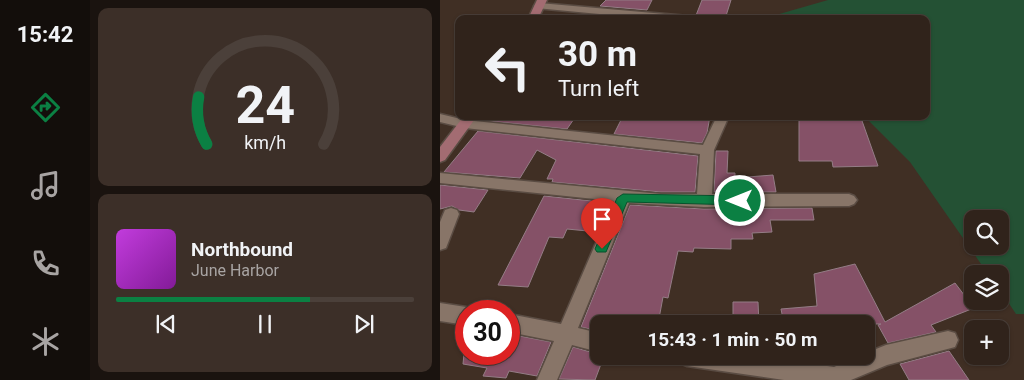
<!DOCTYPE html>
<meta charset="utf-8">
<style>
:root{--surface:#30231b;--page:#3c2f28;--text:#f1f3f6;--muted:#a8a4a3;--line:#4b403a;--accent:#0b8043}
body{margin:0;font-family:Roboto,sans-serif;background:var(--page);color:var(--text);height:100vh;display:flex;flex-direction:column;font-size:19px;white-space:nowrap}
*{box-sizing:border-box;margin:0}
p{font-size:16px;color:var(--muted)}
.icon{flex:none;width:28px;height:28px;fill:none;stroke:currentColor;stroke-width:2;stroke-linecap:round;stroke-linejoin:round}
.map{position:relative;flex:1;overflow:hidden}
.drawer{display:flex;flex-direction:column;gap:8px;padding:8px;background:#1a130f;width:350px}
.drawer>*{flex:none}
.top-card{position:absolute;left:15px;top:15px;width:475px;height:105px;border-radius:10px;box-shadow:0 1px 4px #0004,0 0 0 1px var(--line);background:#30231b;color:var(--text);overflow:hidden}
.buttons{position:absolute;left:524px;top:210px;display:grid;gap:10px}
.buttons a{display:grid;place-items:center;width:45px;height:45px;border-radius:10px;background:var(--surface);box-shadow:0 1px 4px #0004,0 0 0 1px var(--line);font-size:25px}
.speed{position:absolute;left:15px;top:300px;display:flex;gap:10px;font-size:25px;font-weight:700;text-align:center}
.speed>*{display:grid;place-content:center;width:65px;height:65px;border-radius:50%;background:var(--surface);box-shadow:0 1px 4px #0004,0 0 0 1px var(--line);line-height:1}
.speed .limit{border:8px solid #d22;background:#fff;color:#111}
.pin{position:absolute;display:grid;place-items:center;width:42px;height:42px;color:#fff;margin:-51px -21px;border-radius:50% 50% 50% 0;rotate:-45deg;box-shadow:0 0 5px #0007}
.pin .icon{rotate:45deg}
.me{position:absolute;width:55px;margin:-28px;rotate:270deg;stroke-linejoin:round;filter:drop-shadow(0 0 4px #0008)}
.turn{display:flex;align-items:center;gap:18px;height:105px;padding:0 20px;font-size:22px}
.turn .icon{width:65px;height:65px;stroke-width:2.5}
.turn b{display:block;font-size:35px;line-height:42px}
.drawer .card{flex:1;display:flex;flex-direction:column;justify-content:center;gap:8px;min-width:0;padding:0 18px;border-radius:10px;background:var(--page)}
.drawer .dial{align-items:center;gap:0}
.dial svg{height:130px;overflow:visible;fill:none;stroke:var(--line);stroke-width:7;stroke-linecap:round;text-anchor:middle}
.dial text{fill:var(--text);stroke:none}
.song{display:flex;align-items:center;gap:15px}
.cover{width:60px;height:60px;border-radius:8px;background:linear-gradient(135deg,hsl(290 70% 55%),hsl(290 70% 35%))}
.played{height:5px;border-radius:2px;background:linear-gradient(90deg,var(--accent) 65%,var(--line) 65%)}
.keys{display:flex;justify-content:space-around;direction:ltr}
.trip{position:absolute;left:150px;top:315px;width:285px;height:50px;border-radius:10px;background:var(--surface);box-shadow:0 1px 4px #0004,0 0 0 1px var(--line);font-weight:700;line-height:50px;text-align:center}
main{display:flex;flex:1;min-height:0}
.dock{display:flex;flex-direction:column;width:90px;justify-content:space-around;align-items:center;background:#130e0b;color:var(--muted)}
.dock .icon{width:35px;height:35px}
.dock .on{color:var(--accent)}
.dock b{font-size:22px;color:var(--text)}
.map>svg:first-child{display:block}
.green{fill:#245134;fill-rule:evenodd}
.building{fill:#855167;stroke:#947d86}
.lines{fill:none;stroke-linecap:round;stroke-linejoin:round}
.street-casing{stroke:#5a4c43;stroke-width:3}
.secondary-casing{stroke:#5a4c43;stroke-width:3}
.street{fill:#887568;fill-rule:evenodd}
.secondary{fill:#a36c72;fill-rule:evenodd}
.route{fill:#0b8043;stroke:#07532c}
</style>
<main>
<nav class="dock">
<b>15:42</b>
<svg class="icon on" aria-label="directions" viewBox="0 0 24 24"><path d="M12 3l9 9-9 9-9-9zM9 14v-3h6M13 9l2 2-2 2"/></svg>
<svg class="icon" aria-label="music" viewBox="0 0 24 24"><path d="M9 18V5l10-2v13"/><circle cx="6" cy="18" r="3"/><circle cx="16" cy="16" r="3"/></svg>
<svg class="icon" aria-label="phone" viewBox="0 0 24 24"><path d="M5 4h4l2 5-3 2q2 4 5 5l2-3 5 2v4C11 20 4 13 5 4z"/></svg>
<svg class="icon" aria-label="climate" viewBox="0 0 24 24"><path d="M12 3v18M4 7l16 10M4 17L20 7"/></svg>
</nav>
<section class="drawer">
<div class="card dial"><svg viewBox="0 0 100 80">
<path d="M14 69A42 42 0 1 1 86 69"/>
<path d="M14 69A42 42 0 0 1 9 40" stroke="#0b8043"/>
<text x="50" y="56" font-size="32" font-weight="700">24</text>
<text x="50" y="72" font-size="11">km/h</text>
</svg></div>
<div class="card">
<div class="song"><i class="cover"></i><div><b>Northbound</b><p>June Harbor</p></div></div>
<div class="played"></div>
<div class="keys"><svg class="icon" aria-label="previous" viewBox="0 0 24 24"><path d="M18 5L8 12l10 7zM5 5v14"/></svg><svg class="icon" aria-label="pause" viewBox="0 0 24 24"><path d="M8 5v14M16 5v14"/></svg><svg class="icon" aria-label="next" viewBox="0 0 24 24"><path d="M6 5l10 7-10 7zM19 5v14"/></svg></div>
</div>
</section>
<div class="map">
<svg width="584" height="380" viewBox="0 0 584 380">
<rect width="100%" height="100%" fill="#402f24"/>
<path class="green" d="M388,0H584V314H576L560,290V274H548L470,162L424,116H486V19H322ZM532,219H560V246H532Z"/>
<g class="building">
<path d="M166,0H212L207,10L160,6Z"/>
<path d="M262,0H291L285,19L255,18Z"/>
<path d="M52,116H136L127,129L49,121Z"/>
<path d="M183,116H270L267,133L262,143L174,134Z"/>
<path d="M421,118L438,166L393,167L392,161H359V119Z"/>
<path d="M38,131L258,156L255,192H221L112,182L113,179H107L116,160L97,150L80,178L4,172Z"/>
<path d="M276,151H288L287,173H295V178L333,175L336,192H274Z"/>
<path d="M0,185L48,190L34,212L19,210L12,206L0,209Z"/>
<path d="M104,196L171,203L158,232L127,229L123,238L109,237L88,287L58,285Z"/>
<path d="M190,205L264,209L372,208L374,220H330L332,232L312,233L313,239H291V249L254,248L253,252L238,251L228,298L223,297L218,324H159V331L141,327Z"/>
<path d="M415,264L445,322L515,283L534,308L491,325L496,332L448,343L438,325L441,324H344L341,309L377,306L374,274Z"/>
<path d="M293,302H318L319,324H293Z"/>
<path d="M69,334L111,342L97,376L69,371L66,378L43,376L47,368L23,364L24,354H69Z"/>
<path d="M133,347L164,356L155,380L119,379Z"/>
<path d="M509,351L529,380H469L460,364Z"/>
<path d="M350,356H404L406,360L394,365L350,359Z"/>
</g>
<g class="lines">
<defs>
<g id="street">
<path d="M99,3L248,16L253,19H212L96,8L94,6Z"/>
<path d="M0,114L25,120L263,145L277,116H289L274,150L272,194H409L414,196L417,200L414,204L409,206L264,207L189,203L138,328L159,333V352L132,345L117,380H97L114,341L69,332V314L121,324L174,201L0,183V173L221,194H257L260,154L25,128L0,122Z"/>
<path d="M11,208L17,210L19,214L6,248L0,250V222L5,210Z"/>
<path d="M0,303L26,307L33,311H26V325L0,321Z"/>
<path d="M508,331L515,333L518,340L515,347L447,365L411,380H344L247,366L240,363L237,356H320L394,367L419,356H426V353L446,345Z"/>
</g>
<g id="secondary">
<path d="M97,0H107L98,19H88Z"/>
<path d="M24,116H37L5,160L0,162V147Z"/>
</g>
</defs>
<use href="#street" class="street-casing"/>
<use href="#secondary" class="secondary-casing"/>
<use href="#street" class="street"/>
<use href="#secondary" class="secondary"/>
</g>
<path class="route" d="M183,194L300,196L306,201L300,205L187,202L166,252H157L155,249L177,198Z"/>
</svg>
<div class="buttons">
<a><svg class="icon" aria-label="search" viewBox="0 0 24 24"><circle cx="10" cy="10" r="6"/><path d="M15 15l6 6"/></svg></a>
<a><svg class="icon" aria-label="layers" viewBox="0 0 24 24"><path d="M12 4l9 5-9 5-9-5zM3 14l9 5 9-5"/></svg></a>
<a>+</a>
</div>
<div class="speed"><div class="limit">30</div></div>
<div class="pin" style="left:162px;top:249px;background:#d93025"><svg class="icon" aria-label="arrive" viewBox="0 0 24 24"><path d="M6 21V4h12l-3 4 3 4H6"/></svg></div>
<svg class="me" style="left:300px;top:201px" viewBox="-20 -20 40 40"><circle r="17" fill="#0b8043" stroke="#fff" stroke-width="3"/><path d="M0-11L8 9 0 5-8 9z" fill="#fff"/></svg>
<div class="trip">15:43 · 1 min · 50 m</div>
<div class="top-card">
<div class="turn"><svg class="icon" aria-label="left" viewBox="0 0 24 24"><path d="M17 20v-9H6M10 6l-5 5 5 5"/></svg><div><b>30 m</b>Turn left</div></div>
</div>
</div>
</main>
